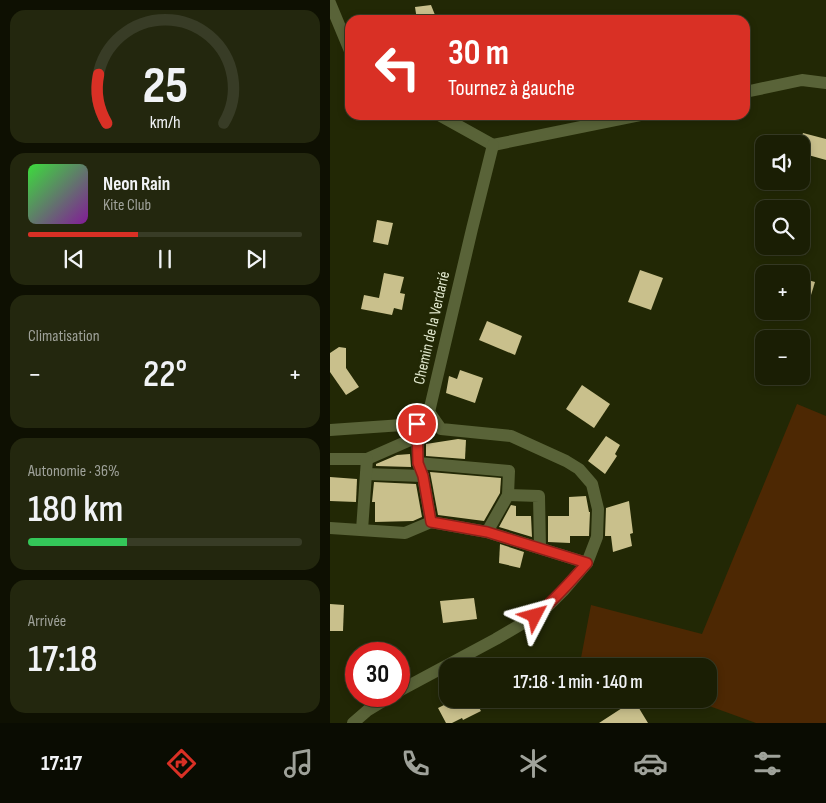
<!DOCTYPE html>
<html lang="fr">
<meta charset="utf-8">
<style>
:root{--surface:#1a1e04;--page:#23270e;--text:#f1f3f6;--muted:#9fa29a;--line:#383c26;--accent:#d93025}
body{margin:0;font-family:"Sofia Sans Condensed",sans-serif;background:var(--page);color:var(--text);height:100vh;display:flex;flex-direction:column;font-size:19px;white-space:nowrap}
*{box-sizing:border-box;margin:0}
p{font-size:16px;color:var(--muted)}
.icon{flex:none;width:28px;height:28px;fill:none;stroke:currentColor;stroke-width:2;stroke-linecap:round;stroke-linejoin:round}
.map{position:relative;flex:1;overflow:hidden}
.drawer{display:flex;flex-direction:column;gap:10px;padding:10px;background:#0e1002;width:330px}
.drawer>*{flex:none}
.hud{position:absolute;left:15px;top:15px;width:405px;height:105px;border-radius:15px;box-shadow:0 2px 8px #0003,0 0 0 1px var(--line);background:#d93025;color:#fff;overflow:hidden}
.tools{position:absolute;left:425px;top:135px;display:grid;gap:10px}
.tools a{display:grid;place-items:center;width:55px;height:55px;border-radius:10px;background:var(--surface);box-shadow:0 2px 8px #0003,0 0 0 1px var(--line);font-size:25px}
.speed{position:absolute;left:15px;top:642px;display:flex;gap:10px;font-size:25px;font-weight:700;text-align:center}
.speed>*{display:grid;place-content:center;width:65px;height:65px;border-radius:50%;background:var(--surface);box-shadow:0 2px 8px #0003,0 0 0 1px var(--line);line-height:1}
.speed .limit{border:8px solid #d22;background:#fff;color:#111}
.pin{position:absolute;display:grid;place-items:center;width:42px;height:42px;color:#fff;margin:-21px;border:2px solid #fff;border-radius:50%;box-shadow:0 1px 5px #0007}
.me{position:absolute;width:55px;margin:-28px;rotate:51deg;stroke-linejoin:round;filter:drop-shadow(0 0 4px #0008)}
.turn{display:flex;align-items:center;gap:18px;height:105px;padding:0 20px;font-size:22px}
.turn .icon{width:65px;height:65px;stroke-width:2.5}
.turn b{display:block;font-size:35px;line-height:42px}
.big{font-size:38px;font-weight:600;line-height:1.1}
.drawer .tile{flex:1;display:flex;flex-direction:column;justify-content:center;gap:8px;min-width:0;padding:0 18px;border-radius:15px;background:var(--page)}
.drawer .dial{align-items:center;gap:0}
.dial svg{height:130px;overflow:visible;fill:none;stroke:var(--line);stroke-width:7;stroke-linecap:round;text-anchor:middle}
.dial text{fill:var(--text);stroke:none}
.song{display:flex;align-items:center;gap:15px}
.cover{width:60px;height:60px;border-radius:8px;background:linear-gradient(135deg,hsl(120 70% 55%),hsl(290 70% 35%))}
.played{height:5px;border-radius:2px;background:linear-gradient(90deg,var(--accent) 40%,var(--line) 40%)}
.keys{display:flex;justify-content:space-around;direction:ltr}
.heat{display:flex;justify-content:space-between;align-items:center;font-size:28px;direction:ltr}
.charge{height:8px;border-radius:4px;background:linear-gradient(90deg,#34c759 36%,var(--line) 0)}
.trip{position:absolute;left:109px;top:658px;width:278px;height:50px;border-radius:15px;background:var(--surface);box-shadow:0 2px 8px #0003,0 0 0 1px var(--line);font-weight:600;line-height:50px;text-align:center}
.dock{display:flex;height:80px;justify-content:space-around;align-items:center;background:#0a0c02;color:var(--muted)}
.dock .icon{width:35px;height:35px}
.dock .active{color:var(--accent)}
.dock b{font-size:22px;color:var(--text)}
main{display:flex;flex:1;min-height:0}
.map>svg:first-child{display:block}
.green{fill:#4d2803}
.building{fill:#c9c08c}
.lines{fill:none;stroke-linecap:round;stroke-linejoin:round}
.minor{stroke:#596338;stroke-width:12}
.route-casing{stroke:#8d1f18;stroke-width:12}
.route{stroke:#d93025;stroke-width:9}
.labels{text-anchor:middle;dominant-baseline:central;stroke-width:5;stroke-linejoin:round;paint-order:stroke}
.street-label{font-size:16px;fill:#e3ead0;stroke:#222805}
</style>
<main>
<section class="drawer">
<div class="tile dial"><svg viewBox="0 0 100 80">
<path d="M14 69A42 42 0 1 1 86 69"/>
<path d="M14 69A42 42 0 0 1 9 39" stroke="#d93025"/>
<text x="50" y="56" font-size="32" font-weight="700">25</text>
<text x="50" y="72" font-size="11">km/h</text>
</svg></div>
<div class="tile">
<div class="song"><i class="cover"></i><div><b>Neon Rain</b><p>Kite Club</p></div></div>
<div class="played"></div>
<div class="keys"><svg class="icon" aria-label="previous" viewBox="0 0 24 24"><path d="M18 5L8 12l10 7zM5 5v14"/></svg><svg class="icon" aria-label="pause" viewBox="0 0 24 24"><path d="M8 5v14M16 5v14"/></svg><svg class="icon" aria-label="next" viewBox="0 0 24 24"><path d="M6 5l10 7-10 7zM19 5v14"/></svg></div>
</div>
<div class="tile"><p>Climatisation</p>
<div class="heat"><a>−</a><b class="big">22°</b><a>+</a></div>
</div>
<div class="tile"><p>Autonomie · 36%</p><b class="big">180 km</b><div class="charge"></div></div>
<div class="tile"><p>Arrivée</p><b class="big">17:18</b></div>
</section>
<div class="map">
<svg width="496" height="723" viewBox="0 0 496 723">
<rect width="100%" height="100%" fill="#222805"/>
<path class="green" d="M467,404L496,416V723H426L360,699H378V666H272L251,658L261,605L372,634Z"/>
<g class="building">
<path d="M101,5L107,20H87L85,7Z"/>
<path d="M473,133L496,139V160L471,153V139Z"/>
<path d="M47,220L63,223L58,245L43,242Z"/>
<path d="M310,270L333,278L321,310L298,302Z"/>
<path d="M54,273L74,277L70,293L75,294L72,310L64,308L62,315L31,309L34,295L49,298Z"/>
<path d="M471,278L485,282L474,318L471,317Z"/>
<path d="M157,321L192,336L185,355L149,340Z"/>
<path d="M9,347L16,348V368L29,387L16,395L0,372V353Z"/>
<path d="M130,370L153,378L145,403L116,393L119,376L127,379Z"/>
<path d="M252,385L280,404L264,428L236,409Z"/>
<path d="M276,436L290,445L285,454L287,456L275,474L258,461Z"/>
<path d="M128,439L136,440L135,459L96,456V444Z"/>
<path d="M80,454L81,467L46,466V464L67,455Z"/>
<path d="M100,472L171,478L170,493L154,521L108,515Z"/>
<path d="M0,477L27,479L26,502L0,501Z"/>
<path d="M44,482L86,484L92,517L83,521L45,522V502H42Z"/>
<path d="M256,496L259,512H260L259,536H240V543L218,542V516H239V497Z"/>
<path d="M299,501L303,533L300,534L302,546L283,552L281,536H275L276,508Z"/>
<path d="M181,505L186,506V516H201L202,537L169,527Z"/>
<path d="M170,544L194,552L190,568L169,563Z"/>
<path d="M144,598L147,619L113,623L110,601Z"/>
<path d="M0,604L14,605L13,631H0Z"/>
<path d="M126,699H144L151,711L133,720L132,718L122,723H116L108,708Z"/>
<path d="M304,700L318,723H269L289,710Z"/>
</g>
<g class="lines">
<g class="minor">
<path d="M0,3L20,51"/>
<path d="M415,92L472,80L496,83"/>
<path d="M109,115L163,145"/>
<path d="M163,145L310,115"/>
<path d="M87,424L88,463L93,476L101,522"/>
<path d="M0,430L87,424L99,412"/>
<path d="M0,459H37L87,437"/>
<path d="M88,463L179,471L178,495L157,532"/>
<path d="M36,474L93,476"/>
<path d="M178,495L209,496L210,548"/>
<path d="M0,528L75,533L101,522L157,532L257,563"/>
<path d="M32,530L37,459"/>
<path d="M69,691L166,639L205,616L219,605L233,591L257,563L267,537L268,509L262,484L249,469L236,461L181,436L111,429L99,412L142,229L163,145"/>
<path d="M23,723L38,710L61,696"/>
</g>
</g>
<g class="lines">
<defs>
<path id="route" d="M87,424L88,463L93,476L101,522L157,532L257,563C240,582 225,600 205,616"/>
</defs>
<use href="#route" class="route-casing"/>
<use href="#route" class="route"/>
</g>
<g class="labels">
<g class="street-label">
<text transform="translate(102 328) rotate(-77)">Chemin de la Verdarié</text>
</g>
</g>
</svg>
<div class="tools">
<a><svg class="icon" aria-label="sound" viewBox="0 0 24 24"><path d="M4 9h4l5-4v14l-5-4H4zM17 9q2 3 0 6"/></svg></a>
<a><svg class="icon" aria-label="search" viewBox="0 0 24 24"><circle cx="10" cy="10" r="6"/><path d="M15 15l6 6"/></svg></a>
<a>+</a>
<a>−</a>
</div>
<div class="speed"><div class="limit">30</div></div>
<div class="pin" style="left:87px;top:424px;background:#d93025"><svg class="icon" aria-label="arrive" viewBox="0 0 24 24"><path d="M6 21V4h12l-3 4 3 4H6"/></svg></div>
<svg class="me" style="left:205px;top:616px" viewBox="-20 -20 40 40"><path d="M0-17L14 15 0 8-14 15z" fill="#d93025" stroke="#fff" stroke-width="4"/></svg>
<div class="trip">17:18 · 1 min · 140 m</div>
<div class="hud">
<div class="turn"><svg class="icon" aria-label="left" viewBox="0 0 24 24"><path d="M17 20v-9H6M10 6l-5 5 5 5"/></svg><div><b>30 m</b>Tournez à gauche</div></div>
</div>
</div>
</main>
<nav class="dock">
<b>17:17</b>
<svg class="icon active" aria-label="directions" viewBox="0 0 24 24"><path d="M12 3l9 9-9 9-9-9zM9 14v-3h6M13 9l2 2-2 2"/></svg>
<svg class="icon" aria-label="music" viewBox="0 0 24 24"><path d="M9 18V5l10-2v13"/><circle cx="6" cy="18" r="3"/><circle cx="16" cy="16" r="3"/></svg>
<svg class="icon" aria-label="phone" viewBox="0 0 24 24"><path d="M5 4h4l2 5-3 2q2 4 5 5l2-3 5 2v4C11 20 4 13 5 4z"/></svg>
<svg class="icon" aria-label="climate" viewBox="0 0 24 24"><path d="M12 3v18M4 7l16 10M4 17L20 7"/></svg>
<svg class="icon" aria-label="car" viewBox="0 0 24 24"><path d="M5 17H2v-5l4-1 3-4h7l3 4 3 1v5h-3M9 17h6M6 11h13"/><circle cx="7" cy="17" r="2"/><circle cx="17" cy="17" r="2"/></svg>
<svg class="icon" aria-label="filters" viewBox="0 0 24 24"><path d="M4 7h16M4 17h16"/><circle cx="9" cy="7" r="2"/><circle cx="15" cy="17" r="2"/></svg>
</nav>
